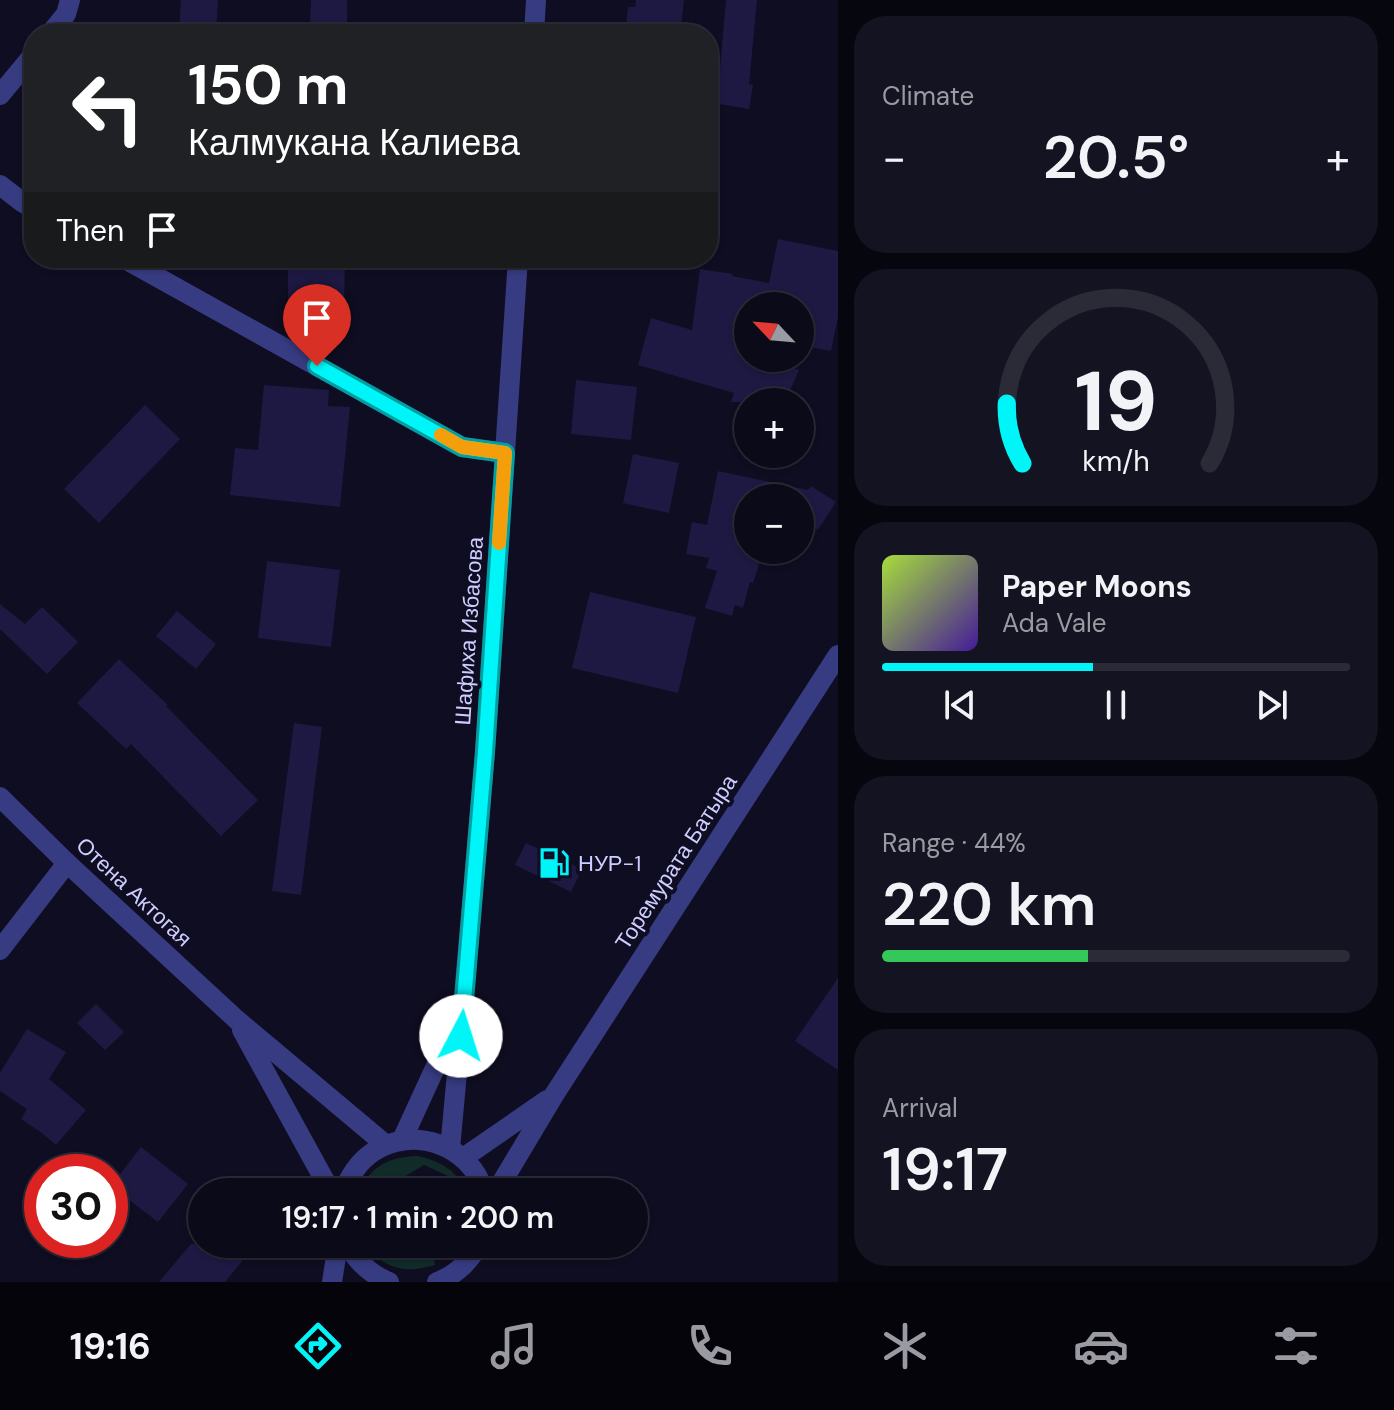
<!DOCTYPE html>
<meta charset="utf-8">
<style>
:root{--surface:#0b0a19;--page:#141322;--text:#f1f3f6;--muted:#9a9aa2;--line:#2b2b38;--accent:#00f5f8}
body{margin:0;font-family:"DM Sans",sans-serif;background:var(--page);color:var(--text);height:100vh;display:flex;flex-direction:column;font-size:30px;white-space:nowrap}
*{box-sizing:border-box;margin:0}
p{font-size:26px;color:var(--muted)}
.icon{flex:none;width:44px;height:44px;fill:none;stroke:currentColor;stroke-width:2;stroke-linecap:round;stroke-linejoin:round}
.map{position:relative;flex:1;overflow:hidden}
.drawer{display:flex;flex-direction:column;gap:16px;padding:16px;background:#06060e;width:556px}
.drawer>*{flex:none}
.hud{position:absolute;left:24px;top:24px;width:694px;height:244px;border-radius:32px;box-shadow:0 2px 6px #0004,0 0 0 2px var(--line);background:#202124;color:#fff;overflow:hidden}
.needle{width:52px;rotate:296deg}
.tools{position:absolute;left:734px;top:292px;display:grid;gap:16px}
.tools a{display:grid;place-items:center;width:80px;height:80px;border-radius:50%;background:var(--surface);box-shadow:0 2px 6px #0004,0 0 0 2px var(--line);font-size:40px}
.speed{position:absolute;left:24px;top:1154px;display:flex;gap:16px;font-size:40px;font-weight:700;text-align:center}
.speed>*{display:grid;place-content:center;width:104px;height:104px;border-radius:50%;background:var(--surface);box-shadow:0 2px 6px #0004,0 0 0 2px var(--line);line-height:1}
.speed .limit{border:12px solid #d22;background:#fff;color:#111}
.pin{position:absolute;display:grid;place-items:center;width:68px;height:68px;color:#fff;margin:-82px -34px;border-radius:50% 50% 50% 0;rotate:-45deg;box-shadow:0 0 8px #0007}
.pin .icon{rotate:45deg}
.me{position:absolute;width:88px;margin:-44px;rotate:5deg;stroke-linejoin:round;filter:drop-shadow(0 0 6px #0008)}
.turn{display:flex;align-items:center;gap:28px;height:168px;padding:0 32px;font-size:36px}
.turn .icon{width:104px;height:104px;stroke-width:2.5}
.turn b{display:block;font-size:56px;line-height:68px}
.then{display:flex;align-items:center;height:76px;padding:0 32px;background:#0003;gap:16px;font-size:30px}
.big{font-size:60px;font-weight:600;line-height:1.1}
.drawer .card{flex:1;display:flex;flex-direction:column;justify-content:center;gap:12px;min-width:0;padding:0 28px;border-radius:32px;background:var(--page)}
.drawer .dial{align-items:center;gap:0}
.dial svg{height:208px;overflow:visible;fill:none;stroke:var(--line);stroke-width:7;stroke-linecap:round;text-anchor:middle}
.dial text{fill:var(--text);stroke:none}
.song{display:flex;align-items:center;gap:24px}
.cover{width:96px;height:96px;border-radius:12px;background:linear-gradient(135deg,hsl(80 70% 55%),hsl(260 70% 35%))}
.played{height:8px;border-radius:4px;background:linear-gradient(90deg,var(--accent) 45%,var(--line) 45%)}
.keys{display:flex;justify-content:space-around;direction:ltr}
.heat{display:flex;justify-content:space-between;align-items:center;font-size:44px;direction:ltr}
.charge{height:12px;border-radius:6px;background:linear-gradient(90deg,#34c759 44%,var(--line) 0)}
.trip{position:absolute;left:188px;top:1178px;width:460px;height:80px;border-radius:40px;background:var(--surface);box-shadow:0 2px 6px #0004,0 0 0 2px var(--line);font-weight:600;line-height:80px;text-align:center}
.menu{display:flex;height:128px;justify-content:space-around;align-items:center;background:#04040a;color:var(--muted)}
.menu .icon{width:56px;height:56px}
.menu .current{color:var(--accent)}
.menu b{font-size:36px;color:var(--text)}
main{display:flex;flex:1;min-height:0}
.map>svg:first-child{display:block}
.green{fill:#102b28}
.building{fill:#1d1942}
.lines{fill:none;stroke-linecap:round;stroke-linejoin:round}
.minor{stroke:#373b81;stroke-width:20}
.route-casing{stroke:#009fa1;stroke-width:20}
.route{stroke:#00f5f8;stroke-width:14}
.slow{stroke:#f59e0b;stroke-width:14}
.labels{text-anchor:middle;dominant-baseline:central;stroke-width:8;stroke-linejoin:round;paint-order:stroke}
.street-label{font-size:22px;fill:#cecdff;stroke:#0f0d21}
.poi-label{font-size:22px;fill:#cecdff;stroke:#0f0d21;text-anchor:start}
</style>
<main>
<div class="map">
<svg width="838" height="1282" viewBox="0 0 838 1282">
<rect width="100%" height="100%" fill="#0f0d21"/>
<g class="green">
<path d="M418,1156C439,1161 458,1170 466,1192H448V1176L424,1165L404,1177L406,1192H358C372,1165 389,1157 418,1156Z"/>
<path d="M365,1244H431L435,1265C405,1274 383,1269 365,1244Z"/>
</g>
<g class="building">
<path d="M181,0H218L216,34L179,33Z"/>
<path d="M311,0H347V24L310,23Z"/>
<path d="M636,0H684L680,34H625L628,7H635Z"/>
<path d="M726,0H757L749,84L753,85L749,109L708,102V77L719,79Z"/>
<path d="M778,239L838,251V317L831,351L800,345V306H748V358H772L799,370L785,402H731L734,393L638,365L651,318L692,330L700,269L733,274L732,276L769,283Z"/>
<path d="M288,259H345L344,308H288Z"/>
<path d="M576,380L637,387L631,440L571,434Z"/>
<path d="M264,385L329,390L328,406L350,407L340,507L230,495L235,448L258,450Z"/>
<path d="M145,405L180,439L99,523L64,489Z"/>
<path d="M633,454L679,463L669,513L623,503Z"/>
<path d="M718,471L808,490L811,486L836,502L818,530L800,519V498H748V550H764L753,583L750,582L743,608L735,605L732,616L705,608L717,571L706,568L709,558L686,554L692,522L707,525Z"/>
<path d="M267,561L340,570L331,647L258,638Z"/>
<path d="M590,592L696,617L678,693L572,668Z"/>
<path d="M0,604L25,624L42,607L78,642L47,674L0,629Z"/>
<path d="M177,611L216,644L196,669L156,636Z"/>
<path d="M119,659L168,705L166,706L258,800L221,836L131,744L126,749L77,703Z"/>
<path d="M294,723L322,727L301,895L272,891Z"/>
<path d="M526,843L582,869L571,892L515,865Z"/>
<path d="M838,978V1070L795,1041Z"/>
<path d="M96,1004L124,1032L105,1050L77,1023Z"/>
<path d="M27,1029L66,1052L49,1079L86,1110L56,1145L42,1133L21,1119L27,1109L0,1091V1073Z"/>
<path d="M141,1147L188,1184L158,1222L111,1186Z"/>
<path d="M191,1244H256L225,1282H159Z"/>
</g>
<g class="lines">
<g class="minor">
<path d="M50,34L66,14L70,0"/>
<path d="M534,34L536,0"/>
<path d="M0,95L34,54"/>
<path d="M0,185L22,202L34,209"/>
<path d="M123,258L462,447L505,453"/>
<path d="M0,797L67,863L237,1020L386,1145"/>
<path d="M0,950L67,863"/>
<path d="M463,1007L485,752L518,258"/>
<path d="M242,1030L331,1192"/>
<path d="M402,1140L463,1007L450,1149"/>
<path d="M463,1158L547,1100"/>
<path d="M343,1192C350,1176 358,1162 373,1152C413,1125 471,1145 484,1192"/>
<path d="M496,1192L554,1095L838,655"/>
<path d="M347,1244C357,1262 370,1274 389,1282"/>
<path d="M332,1282L338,1244"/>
<path d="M437,1282C458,1274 468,1262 480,1244"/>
</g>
</g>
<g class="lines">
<defs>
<path id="route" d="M317,366L462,447L505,453L485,752L461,1036"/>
</defs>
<use href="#route" class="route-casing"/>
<use href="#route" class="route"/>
<path class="slow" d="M441,435L462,447L505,453L499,543"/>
</g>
<defs>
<symbol id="fuel-bare" viewBox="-9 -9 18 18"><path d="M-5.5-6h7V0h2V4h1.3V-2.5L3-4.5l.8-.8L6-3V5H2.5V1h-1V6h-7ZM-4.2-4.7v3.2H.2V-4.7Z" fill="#00f5f8" stroke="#0f0d21" stroke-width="2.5" paint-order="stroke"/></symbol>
</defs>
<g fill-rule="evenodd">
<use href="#fuel-bare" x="532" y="841" width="44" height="44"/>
</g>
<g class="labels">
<g class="street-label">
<text transform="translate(469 631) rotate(-86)">Шафиха Избасова</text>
<text transform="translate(676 862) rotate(-57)">Торемурата Батыра</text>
<text transform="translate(134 892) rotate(43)">Отена Актогая</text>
</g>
<g class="poi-label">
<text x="578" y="863">НУР-1</text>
</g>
</g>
</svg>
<div class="tools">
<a><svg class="needle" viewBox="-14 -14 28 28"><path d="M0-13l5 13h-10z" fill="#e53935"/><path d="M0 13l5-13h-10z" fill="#9a9aa2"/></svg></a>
<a>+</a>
<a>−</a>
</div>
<div class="speed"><div class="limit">30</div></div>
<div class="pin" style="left:317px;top:366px;background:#d93025"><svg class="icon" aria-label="arrive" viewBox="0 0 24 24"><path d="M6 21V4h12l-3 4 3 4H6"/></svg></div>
<svg class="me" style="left:461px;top:1036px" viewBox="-20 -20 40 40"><circle r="19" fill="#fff"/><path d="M0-13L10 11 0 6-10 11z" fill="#00f5f8"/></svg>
<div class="trip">19:17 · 1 min · 200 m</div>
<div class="hud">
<div class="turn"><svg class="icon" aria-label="left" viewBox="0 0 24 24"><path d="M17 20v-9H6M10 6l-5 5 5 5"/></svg><div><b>150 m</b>Калмукана Калиева</div></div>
<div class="then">Then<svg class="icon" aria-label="arrive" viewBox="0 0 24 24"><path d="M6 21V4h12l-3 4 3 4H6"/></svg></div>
</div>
</div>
<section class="drawer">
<div class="card"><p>Climate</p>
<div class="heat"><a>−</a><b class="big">20.5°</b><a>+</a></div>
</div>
<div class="card dial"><svg viewBox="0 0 100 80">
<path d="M14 69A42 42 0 1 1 86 69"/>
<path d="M14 69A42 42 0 0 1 8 46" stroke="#00f5f8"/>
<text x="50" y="56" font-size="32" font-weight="700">19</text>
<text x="50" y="72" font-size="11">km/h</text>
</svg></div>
<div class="card">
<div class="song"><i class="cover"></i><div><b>Paper Moons</b><p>Ada Vale</p></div></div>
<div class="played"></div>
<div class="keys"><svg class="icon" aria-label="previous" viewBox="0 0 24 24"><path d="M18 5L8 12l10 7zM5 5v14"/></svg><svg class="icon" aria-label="pause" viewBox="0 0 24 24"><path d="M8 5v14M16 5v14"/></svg><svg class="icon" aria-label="next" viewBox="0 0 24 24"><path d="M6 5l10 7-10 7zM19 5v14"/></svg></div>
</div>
<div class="card"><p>Range · 44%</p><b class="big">220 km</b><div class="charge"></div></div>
<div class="card"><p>Arrival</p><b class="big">19:17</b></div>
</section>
</main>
<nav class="menu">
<b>19:16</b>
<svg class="icon current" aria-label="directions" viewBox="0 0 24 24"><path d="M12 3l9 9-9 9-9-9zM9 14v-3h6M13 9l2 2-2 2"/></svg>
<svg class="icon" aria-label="music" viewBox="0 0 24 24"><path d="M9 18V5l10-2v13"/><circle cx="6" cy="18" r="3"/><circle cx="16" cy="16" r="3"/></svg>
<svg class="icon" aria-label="phone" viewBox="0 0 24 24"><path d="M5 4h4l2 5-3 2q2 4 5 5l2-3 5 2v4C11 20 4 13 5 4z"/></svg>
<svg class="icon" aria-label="climate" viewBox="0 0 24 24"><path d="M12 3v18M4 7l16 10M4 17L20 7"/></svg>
<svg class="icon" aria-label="car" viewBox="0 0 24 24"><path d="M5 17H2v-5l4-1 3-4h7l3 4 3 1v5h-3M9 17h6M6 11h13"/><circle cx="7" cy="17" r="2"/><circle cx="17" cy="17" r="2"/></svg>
<svg class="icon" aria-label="filters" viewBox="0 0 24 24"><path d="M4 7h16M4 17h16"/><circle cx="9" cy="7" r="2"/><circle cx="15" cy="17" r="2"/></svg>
</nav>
